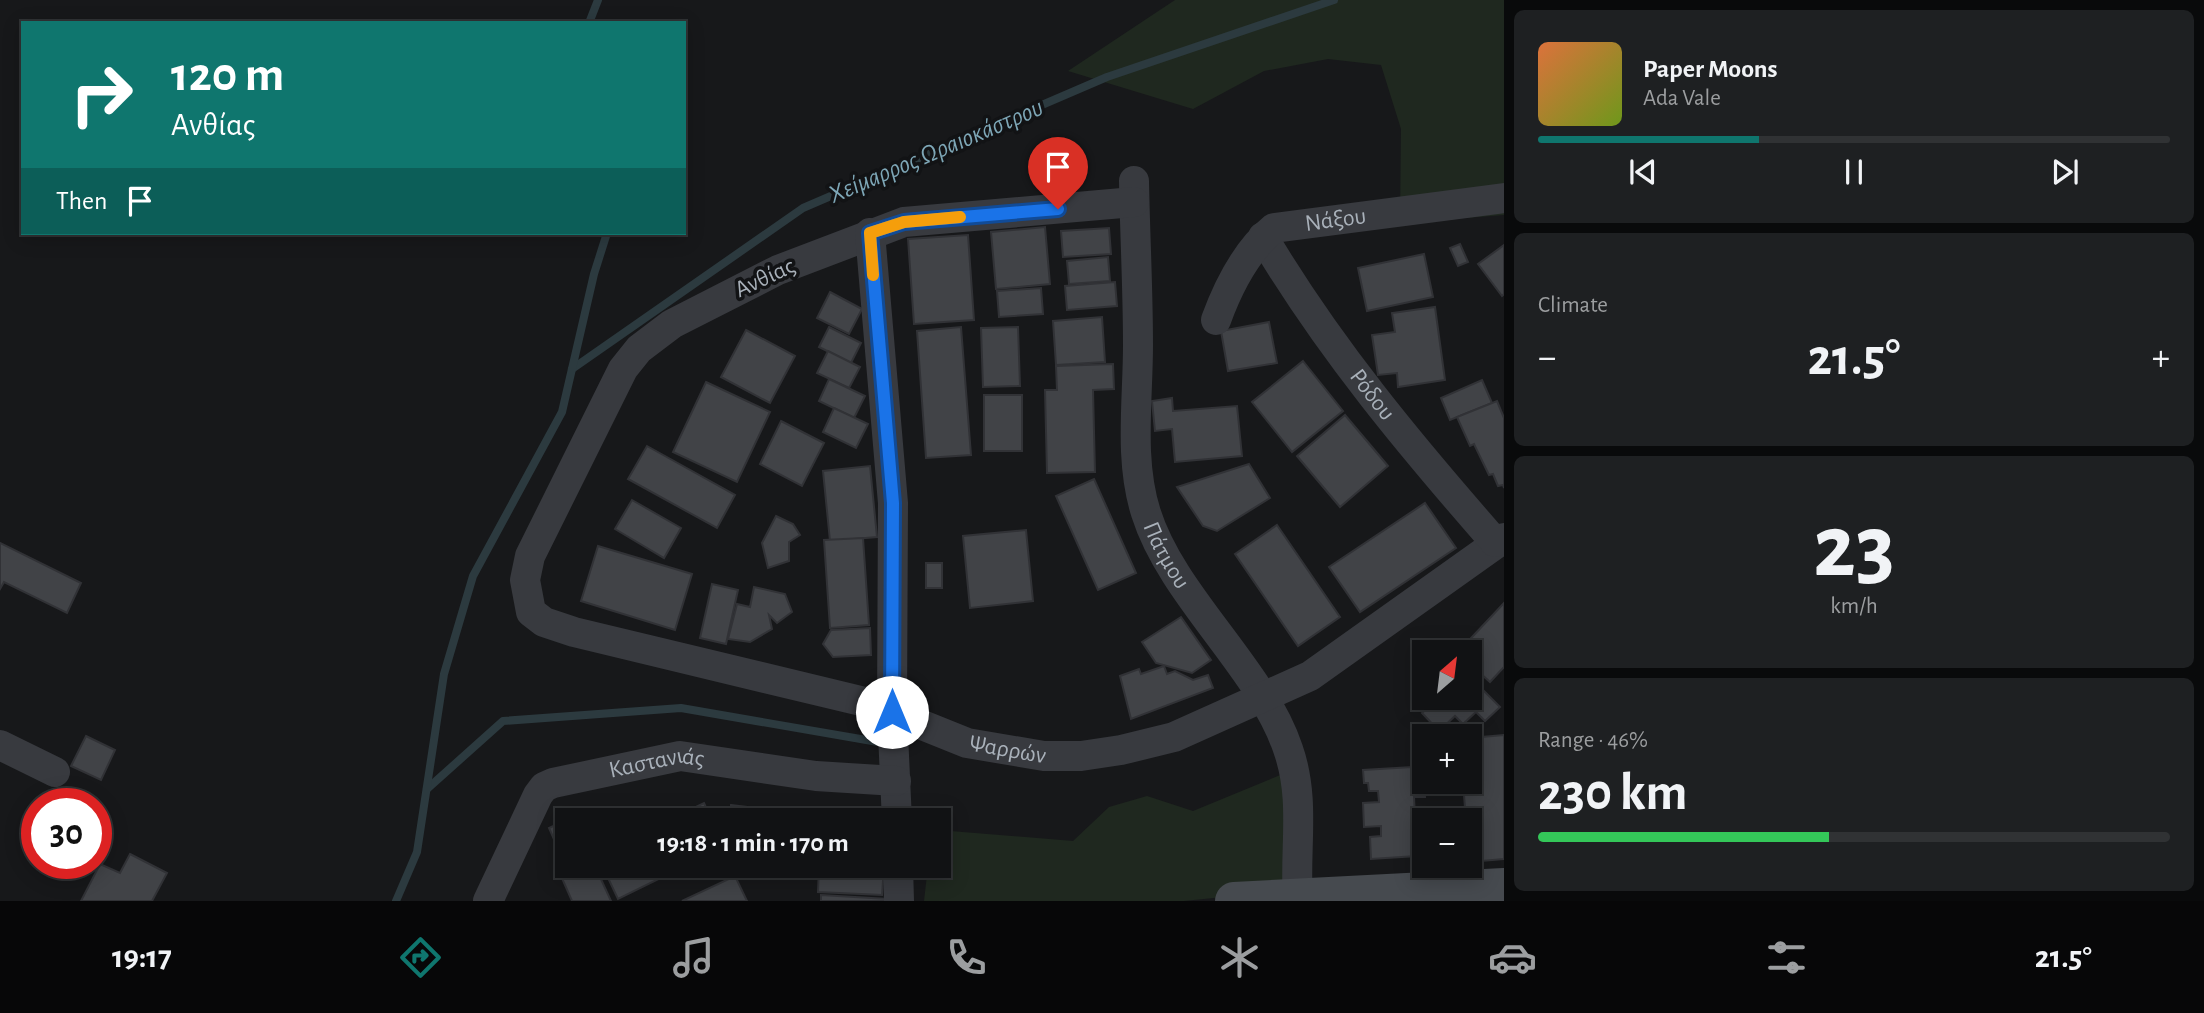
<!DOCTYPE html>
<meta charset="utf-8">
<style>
:root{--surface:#111214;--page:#1e2022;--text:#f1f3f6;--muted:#9c9ea0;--line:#303234;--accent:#0f766e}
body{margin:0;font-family:"Alegreya Sans",sans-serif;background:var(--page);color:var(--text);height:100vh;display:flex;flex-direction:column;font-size:26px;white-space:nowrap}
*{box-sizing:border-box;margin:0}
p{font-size:23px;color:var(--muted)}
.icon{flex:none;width:38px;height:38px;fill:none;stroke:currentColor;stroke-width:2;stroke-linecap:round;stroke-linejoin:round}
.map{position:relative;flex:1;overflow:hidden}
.panel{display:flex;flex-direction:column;gap:10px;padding:10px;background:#090a0b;width:700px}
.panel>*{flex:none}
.guide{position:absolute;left:21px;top:21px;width:665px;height:214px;border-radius:0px;box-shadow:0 4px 18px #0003,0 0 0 2px var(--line);background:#0f766e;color:#fff;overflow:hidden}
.needle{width:46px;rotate:28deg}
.tools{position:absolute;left:1412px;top:640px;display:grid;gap:14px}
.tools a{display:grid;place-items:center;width:70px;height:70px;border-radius:0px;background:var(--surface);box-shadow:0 4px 18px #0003,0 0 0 2px var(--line);font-size:35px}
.speed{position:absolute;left:21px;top:788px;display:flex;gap:14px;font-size:35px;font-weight:700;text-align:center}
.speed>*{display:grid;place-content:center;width:91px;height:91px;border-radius:50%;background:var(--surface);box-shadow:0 4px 18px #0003,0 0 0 2px var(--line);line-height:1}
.speed .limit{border:10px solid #d22;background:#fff;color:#111}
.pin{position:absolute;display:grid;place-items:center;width:60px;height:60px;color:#fff;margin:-72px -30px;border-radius:50% 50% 50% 0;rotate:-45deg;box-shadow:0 0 7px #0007}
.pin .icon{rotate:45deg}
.me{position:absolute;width:77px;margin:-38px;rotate:0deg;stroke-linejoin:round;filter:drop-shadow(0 0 5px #0008)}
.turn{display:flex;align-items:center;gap:24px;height:147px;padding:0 35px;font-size:32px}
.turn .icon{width:91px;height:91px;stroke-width:2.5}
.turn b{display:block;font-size:49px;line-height:60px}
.then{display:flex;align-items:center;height:66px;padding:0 35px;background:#0003;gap:14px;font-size:26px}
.big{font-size:52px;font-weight:700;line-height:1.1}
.panel .widget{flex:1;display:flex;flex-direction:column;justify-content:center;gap:10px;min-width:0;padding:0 24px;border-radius:10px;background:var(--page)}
.panel .dial{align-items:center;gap:0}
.dial b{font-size:91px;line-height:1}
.song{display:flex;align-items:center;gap:21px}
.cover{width:84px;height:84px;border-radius:10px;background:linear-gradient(135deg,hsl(20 70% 55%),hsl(80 70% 35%))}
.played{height:7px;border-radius:4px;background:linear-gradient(90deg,var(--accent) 35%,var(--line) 35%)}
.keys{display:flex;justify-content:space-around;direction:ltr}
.heat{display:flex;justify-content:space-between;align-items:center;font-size:38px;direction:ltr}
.charge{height:10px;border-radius:5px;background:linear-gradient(90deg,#34c759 46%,var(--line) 0)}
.trip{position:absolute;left:555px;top:808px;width:396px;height:70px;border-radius:0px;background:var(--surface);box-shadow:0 4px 18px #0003,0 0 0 2px var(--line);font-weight:700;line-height:70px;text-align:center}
.menu{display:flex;height:112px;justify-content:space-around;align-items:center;background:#070708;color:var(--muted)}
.menu .icon{width:49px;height:49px}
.menu .on{color:var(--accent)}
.menu b{font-size:32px;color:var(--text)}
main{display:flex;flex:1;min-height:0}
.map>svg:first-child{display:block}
.green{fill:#1f281f}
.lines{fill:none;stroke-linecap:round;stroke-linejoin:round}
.stream{stroke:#2c3a3f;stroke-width:8}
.building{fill:#414347;stroke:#313236;stroke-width:2}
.street{stroke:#383a3f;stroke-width:30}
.secondary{stroke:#464a4f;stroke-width:38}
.route-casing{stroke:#114b97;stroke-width:18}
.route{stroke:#1a73e8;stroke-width:12}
.slow{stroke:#f59e0b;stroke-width:12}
.labels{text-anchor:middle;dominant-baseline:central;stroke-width:7;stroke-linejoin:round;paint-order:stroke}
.street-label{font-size:24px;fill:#a9b1ba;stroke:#121315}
.water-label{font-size:26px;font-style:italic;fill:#7ea7b7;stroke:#121315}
</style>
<main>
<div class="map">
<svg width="1504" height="901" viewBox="0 0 1504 901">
<rect width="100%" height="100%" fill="#17181a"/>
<g class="green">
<path d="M1175,0H1504V215L1400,223L1401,129L1381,65L1328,59L1264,71L1193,109L1068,71Z"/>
<path d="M1290,771L1291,890L1184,901H924L928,866H938V830L1073,841L1109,807L1147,796L1193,811Z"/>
</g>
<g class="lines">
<g class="stream">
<path d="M589,23L598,0"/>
<path d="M572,369L803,208L1107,77L1334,0"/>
<path d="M427,789L503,721L681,708L878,742"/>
<path d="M396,901L417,852L444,674L473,576L562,412L594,274L607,233"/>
</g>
</g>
<g class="building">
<path d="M1045,227L1050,284L996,289L991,232Z"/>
<path d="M1109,228L1111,254L1063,257L1061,231Z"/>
<path d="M968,235L974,320L914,324L908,239Z"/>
<path d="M1460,244L1468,262L1458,266L1450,248Z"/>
<path d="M1504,245V294L1502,296L1478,264Z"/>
<path d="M1424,254L1433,297L1367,311L1358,268Z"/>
<path d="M1108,257L1110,281L1069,284L1067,261Z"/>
<path d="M1115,282L1117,306L1067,310L1065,286Z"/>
<path d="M1041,288L1043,314L999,317L997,291Z"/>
<path d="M830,292L862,309L849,334L817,318Z"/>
<path d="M1435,307L1445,380L1398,387L1397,373L1378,375L1372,335L1395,332L1392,313Z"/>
<path d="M1102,317L1105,362L1056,365L1053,321Z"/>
<path d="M1269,322L1277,363L1228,371L1221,331Z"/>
<path d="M829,327L861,343L851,363L819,347Z"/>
<path d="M961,327L971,455L926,458L917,331Z"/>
<path d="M1018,327L1020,386L983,387L981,328Z"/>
<path d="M746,330L795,356L770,403L721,377Z"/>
<path d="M828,351L860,367L849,388L817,373Z"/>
<path d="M1303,361L1343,411L1292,452L1252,402Z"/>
<path d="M1113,364L1114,389L1093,390L1095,472L1047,473L1045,390H1057L1056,366Z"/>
<path d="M829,379L865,396L854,418L819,401Z"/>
<path d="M1482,380L1492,403L1450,420L1441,398Z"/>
<path d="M706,382L770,412L737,482L673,452Z"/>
<rect x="984" y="395" width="38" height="56"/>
<path d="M1172,398L1173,411L1237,406L1242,456L1175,462L1172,429L1155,431L1152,401Z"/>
<path d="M1497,401L1504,418V488L1503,485L1498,486L1493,474L1489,475L1474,444L1470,446L1457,417Z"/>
<path d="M834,408L868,424L856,448L823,432Z"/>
<path d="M1345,415L1388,466L1340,507L1297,456Z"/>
<path d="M781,421L824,443L802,486L760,464Z"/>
<path d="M647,446L735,495L717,528L628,479Z"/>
<path d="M1249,464L1270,498L1217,531L1203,526L1177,487Z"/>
<path d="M870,466L877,537L830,541L823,471Z"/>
<path d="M1094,479L1136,573L1098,590L1056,496Z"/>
<path d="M632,500L681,528L664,558L615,529Z"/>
<path d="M1425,503L1456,548L1360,612L1329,567Z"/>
<path d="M776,516L793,524L800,535L789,542V561L768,568L762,543Z"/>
<path d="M1277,525L1340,617L1298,646L1235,554Z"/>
<path d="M1026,530L1033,601L970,608L963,536Z"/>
<path d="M863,538L869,625L830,628L824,540Z"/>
<path d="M0,543L81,583L67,613L4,582L0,589Z"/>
<path d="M598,546L692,574L675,630L581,601Z"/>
<rect x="926" y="563" width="16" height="25"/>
<path d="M712,584L738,590L726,644L700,638Z"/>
<path d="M754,587L785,594L792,612L777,623L769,615L772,629L750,642L728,639L737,604L750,607Z"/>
<path d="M1504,603V667L1490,682L1470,664V653L1458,652Z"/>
<path d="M1181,617L1211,660L1192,673L1156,663L1142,642Z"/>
<path d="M870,628L871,655L833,657L823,644L831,630Z"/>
<path d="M1164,666L1167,674L1175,671L1193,680L1208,675L1213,688L1131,719L1120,676L1139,669L1141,674Z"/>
<path d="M1470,677L1500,707L1485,721L1476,712L1463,724L1455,716L1439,731L1422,713L1438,698H1470Z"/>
<path d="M1504,735V859L1470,862V821H1466L1463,782H1470V738Z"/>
<path d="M86,736L115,750L101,780L71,766Z"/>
<path d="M1412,767V774L1424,773L1425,797H1414L1417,856L1371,859L1370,837L1381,836V826L1364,827L1363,803L1379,802L1378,791H1369L1368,783H1364L1363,770Z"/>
<path d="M704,803L712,821H682L679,815Z"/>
<path d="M731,805L799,813L798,821H730Z"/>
<path d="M575,816L578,821H567V850L560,853L549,828Z"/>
<path d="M130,854L167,873L152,901H81L100,864L120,873Z"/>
<path d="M583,866H595L611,901H572L561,876Z"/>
<path d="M620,866H678L679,869L618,899L608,878L617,873L615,869Z"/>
<path d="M819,866L884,867L882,895L818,892Z"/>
<path d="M735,876L747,901H682Z"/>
<path d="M821,895L888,899V901H821Z"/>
</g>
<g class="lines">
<g class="street">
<path id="s1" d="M1134,181C1135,236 1138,290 1138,345C1138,401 1129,460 1146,513C1172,596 1261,668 1288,749C1306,800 1294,849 1298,901"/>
<path id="s2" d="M1134,202L904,222L778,270L672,324L639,349L623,369L530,556L525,580L531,612L544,622L574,632L865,702L967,743L1044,756H1081L1121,750L1174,737L1310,676L1504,538"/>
<path d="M870,233L893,503L892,712L897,821"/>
<path id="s3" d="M1263,237C1329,348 1410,445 1495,542"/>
<path id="s4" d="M1216,320C1228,287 1247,250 1274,228L1504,198"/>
<path d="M0,745L55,772"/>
<path d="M898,866L899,901"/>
<path id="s5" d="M488,901L538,795L544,787L553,783L680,756L816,776L896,781"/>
</g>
<path class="secondary" d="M1234,901L1504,887"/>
</g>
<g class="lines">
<defs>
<path id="route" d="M892,712L893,503L870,233L904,222L1058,209"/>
</defs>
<use href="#route" class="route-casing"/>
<use href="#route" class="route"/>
<path class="slow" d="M873,275L870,233L904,222L960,217"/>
</g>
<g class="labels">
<g class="street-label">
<text stroke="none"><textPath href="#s4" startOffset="172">Νάξου</textPath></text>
<text transform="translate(765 278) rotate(-25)">Ανθίας</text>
<text stroke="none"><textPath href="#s3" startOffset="192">Ρόδου</textPath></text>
<text stroke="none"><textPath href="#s1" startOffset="380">Πάτμου</textPath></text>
<text stroke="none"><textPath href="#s2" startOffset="1316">Ψαρρών</textPath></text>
<text stroke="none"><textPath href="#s5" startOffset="243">Καστανιάς</textPath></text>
</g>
<g class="water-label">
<text transform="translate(936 151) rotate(-23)">Χείμαρρος Ωραιοκάστρου</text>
</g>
</g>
</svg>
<div class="tools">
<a><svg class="needle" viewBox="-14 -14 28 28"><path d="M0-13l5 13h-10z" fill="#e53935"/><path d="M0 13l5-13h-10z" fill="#9c9ea0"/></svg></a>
<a>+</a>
<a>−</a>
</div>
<div class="speed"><div class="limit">30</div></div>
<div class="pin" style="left:1058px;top:209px;background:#d93025"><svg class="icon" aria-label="arrive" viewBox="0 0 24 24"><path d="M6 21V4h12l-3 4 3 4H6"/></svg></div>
<svg class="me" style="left:892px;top:712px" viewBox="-20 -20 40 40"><circle r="19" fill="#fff"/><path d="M0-13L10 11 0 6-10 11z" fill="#1a73e8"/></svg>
<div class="trip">19:18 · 1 min · 170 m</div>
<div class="guide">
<div class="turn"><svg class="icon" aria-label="right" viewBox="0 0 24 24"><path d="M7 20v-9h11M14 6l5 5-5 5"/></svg><div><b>120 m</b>Ανθίας</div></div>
<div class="then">Then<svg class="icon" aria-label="arrive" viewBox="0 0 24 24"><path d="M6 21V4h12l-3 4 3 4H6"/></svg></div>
</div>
</div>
<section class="panel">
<div class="widget">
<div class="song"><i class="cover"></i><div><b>Paper Moons</b><p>Ada Vale</p></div></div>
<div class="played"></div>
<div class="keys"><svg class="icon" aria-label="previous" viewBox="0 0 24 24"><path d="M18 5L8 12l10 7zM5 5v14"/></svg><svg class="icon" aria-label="pause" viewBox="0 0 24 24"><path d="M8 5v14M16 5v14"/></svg><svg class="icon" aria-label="next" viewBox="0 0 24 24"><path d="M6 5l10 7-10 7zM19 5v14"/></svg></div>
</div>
<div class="widget"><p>Climate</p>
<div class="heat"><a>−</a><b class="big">21.5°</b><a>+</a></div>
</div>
<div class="widget dial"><b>23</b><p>km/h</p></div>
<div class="widget"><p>Range · 46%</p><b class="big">230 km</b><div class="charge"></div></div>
</section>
</main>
<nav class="menu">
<b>19:17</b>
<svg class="icon on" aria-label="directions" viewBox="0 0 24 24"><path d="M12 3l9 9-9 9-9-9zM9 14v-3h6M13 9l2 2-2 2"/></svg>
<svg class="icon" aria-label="music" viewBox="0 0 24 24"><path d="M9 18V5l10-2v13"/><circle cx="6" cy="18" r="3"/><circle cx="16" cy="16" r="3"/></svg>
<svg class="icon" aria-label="phone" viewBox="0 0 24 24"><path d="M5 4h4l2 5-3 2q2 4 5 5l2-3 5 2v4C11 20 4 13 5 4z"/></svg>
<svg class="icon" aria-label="climate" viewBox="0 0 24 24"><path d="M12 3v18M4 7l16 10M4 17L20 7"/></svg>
<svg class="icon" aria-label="car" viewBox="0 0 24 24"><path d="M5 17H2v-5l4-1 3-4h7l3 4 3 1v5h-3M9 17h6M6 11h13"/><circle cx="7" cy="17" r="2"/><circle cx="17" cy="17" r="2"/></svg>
<svg class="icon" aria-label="filters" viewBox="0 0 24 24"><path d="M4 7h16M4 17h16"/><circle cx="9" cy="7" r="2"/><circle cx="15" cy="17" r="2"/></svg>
<b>21.5°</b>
</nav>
